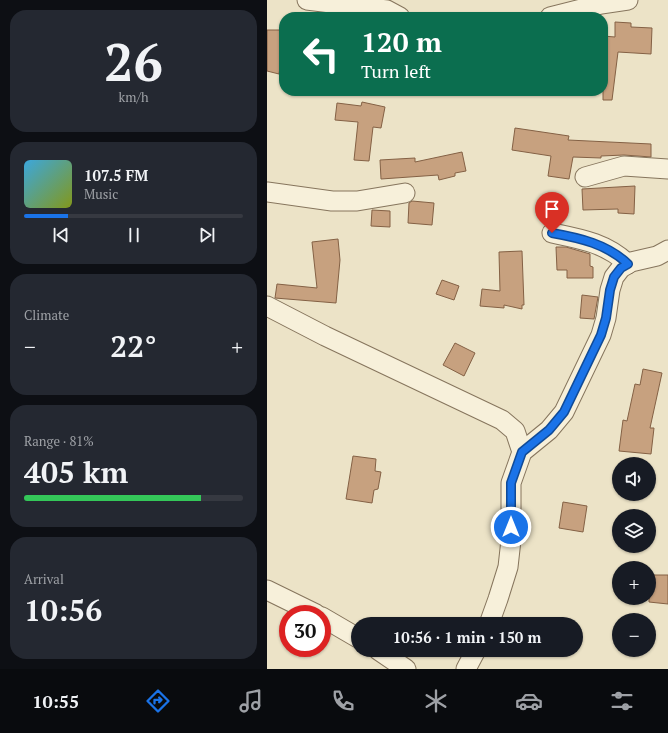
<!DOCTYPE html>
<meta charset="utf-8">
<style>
:root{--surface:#171b24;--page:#242831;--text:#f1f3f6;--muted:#9ea1a6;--line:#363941;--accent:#1a73e8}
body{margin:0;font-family:"PT Serif",serif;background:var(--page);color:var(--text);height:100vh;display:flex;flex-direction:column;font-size:15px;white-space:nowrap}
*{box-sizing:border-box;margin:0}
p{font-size:13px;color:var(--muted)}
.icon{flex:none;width:22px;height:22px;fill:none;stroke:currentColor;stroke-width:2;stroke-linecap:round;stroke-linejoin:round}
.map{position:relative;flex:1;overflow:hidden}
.panel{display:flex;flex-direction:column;gap:10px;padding:10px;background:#0d0f14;width:267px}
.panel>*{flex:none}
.hud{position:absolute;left:12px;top:12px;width:329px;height:84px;border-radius:16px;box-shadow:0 1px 3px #0004;background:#0b6e4f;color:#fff;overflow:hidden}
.buttons{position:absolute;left:345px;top:457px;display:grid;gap:8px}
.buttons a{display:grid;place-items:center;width:44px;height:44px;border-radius:50%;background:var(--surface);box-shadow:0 1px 3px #0004;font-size:20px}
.speed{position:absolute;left:12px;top:605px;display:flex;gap:8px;font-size:20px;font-weight:700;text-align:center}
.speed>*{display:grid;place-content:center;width:52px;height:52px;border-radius:50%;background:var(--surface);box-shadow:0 1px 3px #0004;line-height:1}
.speed .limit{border:6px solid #d22;background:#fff;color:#111}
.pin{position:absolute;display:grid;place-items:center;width:34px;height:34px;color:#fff;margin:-41px -17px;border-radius:50% 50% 50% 0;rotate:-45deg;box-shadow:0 0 4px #0007}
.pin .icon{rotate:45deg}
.me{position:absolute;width:44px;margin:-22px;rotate:0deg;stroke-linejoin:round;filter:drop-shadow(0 0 3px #0008)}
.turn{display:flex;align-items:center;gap:14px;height:84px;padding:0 16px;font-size:18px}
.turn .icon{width:52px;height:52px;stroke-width:2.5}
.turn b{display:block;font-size:28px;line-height:34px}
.big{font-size:30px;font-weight:700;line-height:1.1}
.panel .card{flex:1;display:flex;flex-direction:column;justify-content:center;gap:6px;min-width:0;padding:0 14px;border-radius:16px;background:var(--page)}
.panel .dial{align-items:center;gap:0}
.dial b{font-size:52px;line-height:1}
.song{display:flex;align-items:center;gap:12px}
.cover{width:48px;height:48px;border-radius:6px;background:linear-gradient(135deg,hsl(200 70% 55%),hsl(70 70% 35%))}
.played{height:4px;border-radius:2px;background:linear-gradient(90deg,var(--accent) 20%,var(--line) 20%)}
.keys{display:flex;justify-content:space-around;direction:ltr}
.heat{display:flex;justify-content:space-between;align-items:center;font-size:22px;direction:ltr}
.charge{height:6px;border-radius:3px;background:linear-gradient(90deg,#34c759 81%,var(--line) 0)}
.trip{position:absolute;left:84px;top:617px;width:232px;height:40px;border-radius:20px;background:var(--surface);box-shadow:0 1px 3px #0004;font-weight:700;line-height:40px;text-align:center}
.dock{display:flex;height:64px;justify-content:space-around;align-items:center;background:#090b0e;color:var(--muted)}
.dock .icon{width:28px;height:28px}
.dock .selected{color:var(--accent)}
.dock b{font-size:18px;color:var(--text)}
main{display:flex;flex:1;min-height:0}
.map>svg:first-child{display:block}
.building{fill:#c7a17f;stroke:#846145}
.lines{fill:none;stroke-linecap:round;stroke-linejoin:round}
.minor-casing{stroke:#86755d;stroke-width:21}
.minor{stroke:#f7f0da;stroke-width:19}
.route-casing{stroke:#114b97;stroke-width:10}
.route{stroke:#1a73e8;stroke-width:7}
</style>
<main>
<section class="panel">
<div class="card dial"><b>26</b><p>km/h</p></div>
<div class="card">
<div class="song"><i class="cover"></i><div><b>107.5 FM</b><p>Music</p></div></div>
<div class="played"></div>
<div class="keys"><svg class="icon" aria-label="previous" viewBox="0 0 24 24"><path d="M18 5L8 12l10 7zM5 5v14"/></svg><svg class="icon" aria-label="pause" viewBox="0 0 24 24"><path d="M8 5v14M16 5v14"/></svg><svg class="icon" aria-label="next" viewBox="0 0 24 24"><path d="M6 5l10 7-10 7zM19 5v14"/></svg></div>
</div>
<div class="card"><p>Climate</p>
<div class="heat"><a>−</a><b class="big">22°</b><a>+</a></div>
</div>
<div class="card"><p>Range · 81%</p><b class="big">405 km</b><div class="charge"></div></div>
<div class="card"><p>Arrival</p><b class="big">10:56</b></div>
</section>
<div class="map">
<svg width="401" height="669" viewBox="0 0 401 669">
<rect width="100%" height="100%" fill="#ece3c7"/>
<g class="building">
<path d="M348,22L364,23V27L385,28L384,54L351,52L345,100H336V36L348,37Z"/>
<path d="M0,30H17V43L12,74L0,71Z"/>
<path d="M95,102L118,107L114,128L106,127L102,161L87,160L91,122L68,120L70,103L94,106Z"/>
<path d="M248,128L302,136L301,140L384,144V157L357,155L334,156V158L306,157L302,179L281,176L284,156L245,150Z"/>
<path d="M195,152L199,171L188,173V176L172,180L171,175L114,179L113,160L148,158V162Z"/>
<path d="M368,186L367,214L351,213V209L316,210L315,189Z"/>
<path d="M145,201L167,203L165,225L141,223L142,203Z"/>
<path d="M105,210L123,211V227L104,226Z"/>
<path d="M71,239L73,260L69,303L8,298L10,284L50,288L45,242Z"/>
<path d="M289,247H299L323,254V266L326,267V278H300V270H290Z"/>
<path d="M255,251L257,305H255V309L237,305V308L213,306L215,289L233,291L232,252Z"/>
<path d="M175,280L192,286L187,300L169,294Z"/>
<path d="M315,295L331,297L327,319L313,318Z"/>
<path d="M188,343L208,353L197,376L176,365Z"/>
<path d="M376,369L395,373L383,428H387L384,454L352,451L356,420L360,421L368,384L373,385Z"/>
<path d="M86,456L109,459L108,471L114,472L111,489L107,490L105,503L79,499Z"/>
<path d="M296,502L320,506L316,532L292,528Z"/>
<path d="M382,575H401V604L382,602Z"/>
</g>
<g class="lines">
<defs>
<g id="minor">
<path d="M40,0L120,10L133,17"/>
<path d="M283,17L334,4L361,0"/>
<path d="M318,177L357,166L401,169"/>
<path d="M0,192L65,201H90L138,193"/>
<path d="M285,233C314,239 339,243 361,264"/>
<path d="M0,306L58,336L235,420L248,431L255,452"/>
<path d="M0,590L49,614"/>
<path d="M55,617L91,638"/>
<path d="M222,624L231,599L241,567L244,540V483L255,452L282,430L297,412L334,335L339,318L343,290L347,277L354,268L364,262L390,256L401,250"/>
<path d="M111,650L139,669"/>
<path d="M199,669L209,650"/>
</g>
</defs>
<use href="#minor" class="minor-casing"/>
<use href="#minor" class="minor"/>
</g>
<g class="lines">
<defs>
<path id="route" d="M244,527V483L255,452L282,430L297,412L334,335L339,318L343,290L347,277L354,268L361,264C340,244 313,238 285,233"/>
</defs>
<use href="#route" class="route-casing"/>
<use href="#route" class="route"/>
</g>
</svg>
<div class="buttons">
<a><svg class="icon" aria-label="sound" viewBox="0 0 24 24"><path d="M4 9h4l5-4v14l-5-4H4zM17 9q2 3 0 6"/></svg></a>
<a><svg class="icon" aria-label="layers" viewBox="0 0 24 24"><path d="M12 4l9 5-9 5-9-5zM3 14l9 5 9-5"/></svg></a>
<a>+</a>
<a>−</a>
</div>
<div class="speed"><div class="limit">30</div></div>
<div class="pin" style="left:285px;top:233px;background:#d93025"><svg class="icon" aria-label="arrive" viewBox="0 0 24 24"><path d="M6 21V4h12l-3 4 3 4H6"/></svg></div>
<svg class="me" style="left:244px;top:527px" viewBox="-20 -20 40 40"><circle r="17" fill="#1a73e8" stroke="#fff" stroke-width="3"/><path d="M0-11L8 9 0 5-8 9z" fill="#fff"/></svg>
<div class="trip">10:56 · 1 min · 150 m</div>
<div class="hud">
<div class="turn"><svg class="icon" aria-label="left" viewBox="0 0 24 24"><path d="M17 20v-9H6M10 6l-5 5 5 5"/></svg><div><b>120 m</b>Turn left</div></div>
</div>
</div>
</main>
<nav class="dock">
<b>10:55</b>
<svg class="icon selected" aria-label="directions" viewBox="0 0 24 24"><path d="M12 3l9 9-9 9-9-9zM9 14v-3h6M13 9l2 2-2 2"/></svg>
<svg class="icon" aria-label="music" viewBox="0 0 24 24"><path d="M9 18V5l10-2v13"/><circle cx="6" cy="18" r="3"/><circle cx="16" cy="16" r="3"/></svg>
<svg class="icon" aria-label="phone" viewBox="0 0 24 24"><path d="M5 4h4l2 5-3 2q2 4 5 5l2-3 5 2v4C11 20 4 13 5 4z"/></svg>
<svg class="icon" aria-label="climate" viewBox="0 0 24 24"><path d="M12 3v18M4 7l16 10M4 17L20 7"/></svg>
<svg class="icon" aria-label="car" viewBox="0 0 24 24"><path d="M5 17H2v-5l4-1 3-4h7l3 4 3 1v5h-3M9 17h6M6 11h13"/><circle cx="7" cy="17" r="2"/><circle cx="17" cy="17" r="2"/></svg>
<svg class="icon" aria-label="filters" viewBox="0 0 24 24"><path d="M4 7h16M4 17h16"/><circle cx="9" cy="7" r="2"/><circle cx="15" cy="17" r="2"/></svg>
</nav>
